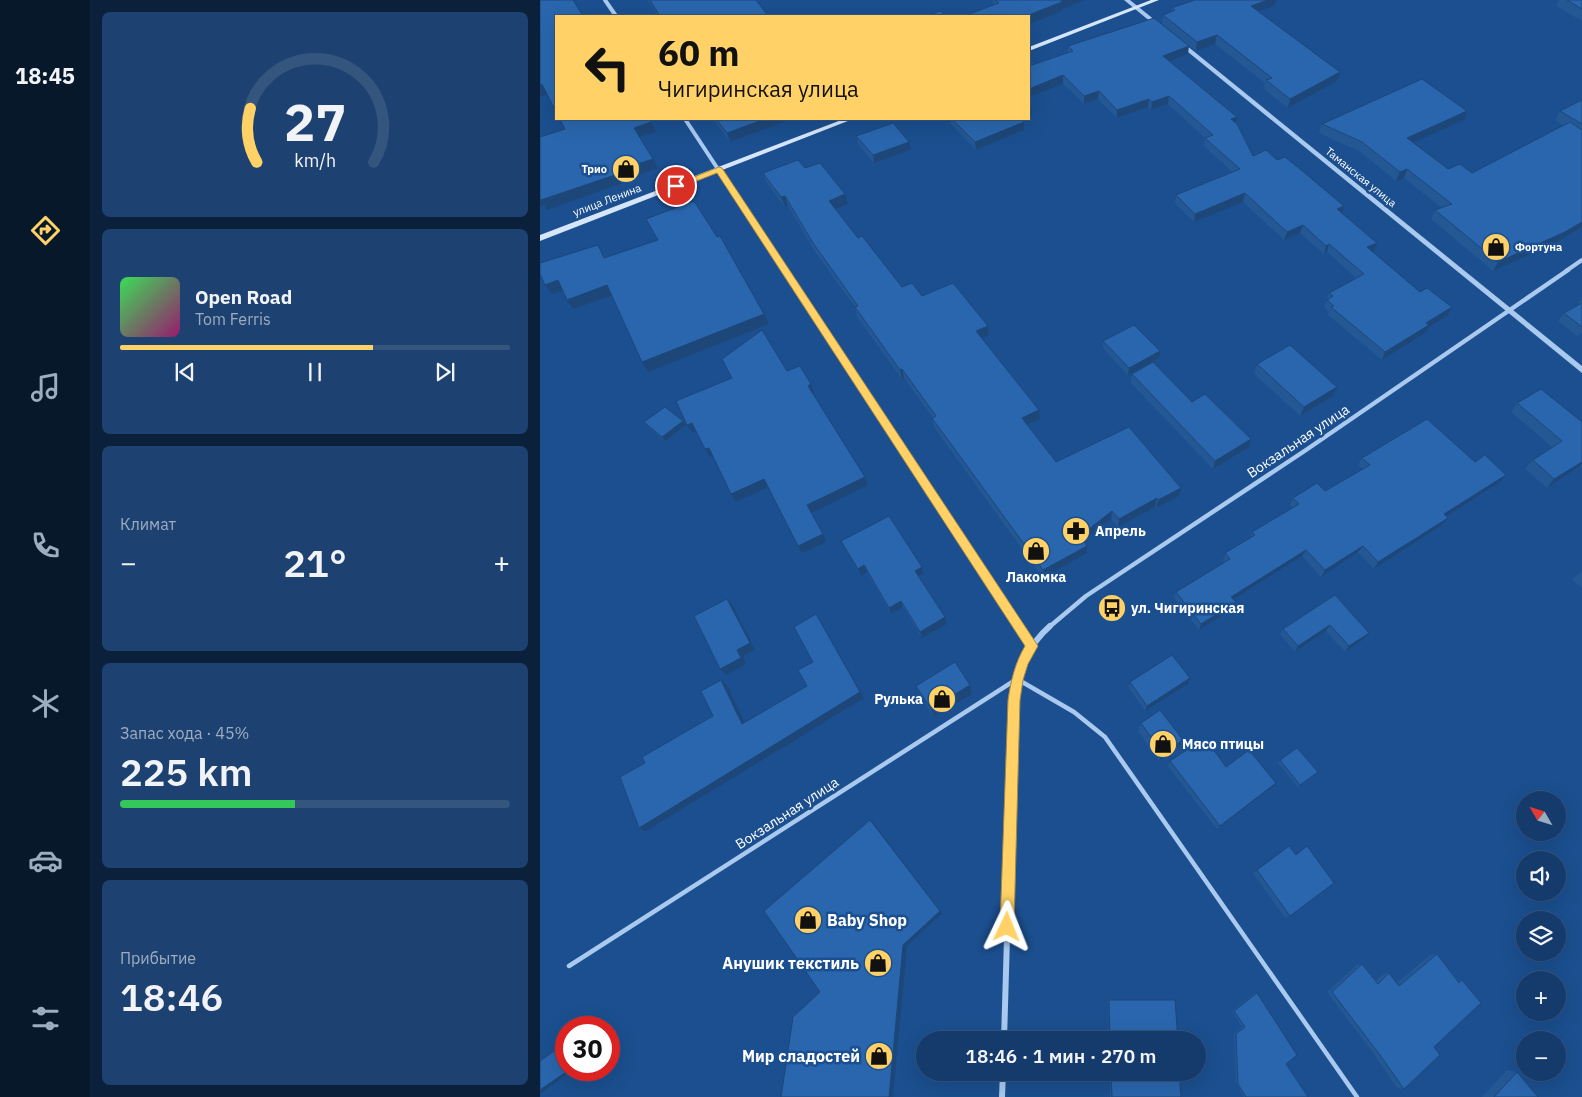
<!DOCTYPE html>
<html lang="ru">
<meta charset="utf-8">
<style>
:root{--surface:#143b6b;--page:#1d4271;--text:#f1f3f6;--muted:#9dadc1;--line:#33557e;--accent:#ffd166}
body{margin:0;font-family:"IBM Plex Sans",sans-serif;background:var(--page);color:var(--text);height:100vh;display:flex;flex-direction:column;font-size:19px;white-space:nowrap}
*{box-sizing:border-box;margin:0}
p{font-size:16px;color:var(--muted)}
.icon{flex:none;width:28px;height:28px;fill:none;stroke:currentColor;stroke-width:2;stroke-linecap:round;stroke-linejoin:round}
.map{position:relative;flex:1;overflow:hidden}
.details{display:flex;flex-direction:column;gap:12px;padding:12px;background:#0b203b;width:450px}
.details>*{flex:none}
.top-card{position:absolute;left:15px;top:15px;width:475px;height:105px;border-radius:0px;box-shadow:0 5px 20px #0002,0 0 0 1px var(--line);background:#ffd166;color:#111;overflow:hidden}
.needle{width:32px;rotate:309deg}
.controls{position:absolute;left:976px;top:791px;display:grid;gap:10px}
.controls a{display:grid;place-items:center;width:50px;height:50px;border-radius:50%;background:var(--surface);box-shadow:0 5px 20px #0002,0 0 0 1px var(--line);font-size:25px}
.speed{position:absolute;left:15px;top:1016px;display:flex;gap:10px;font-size:25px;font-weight:700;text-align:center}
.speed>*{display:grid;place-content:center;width:65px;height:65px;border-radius:50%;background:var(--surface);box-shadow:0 5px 20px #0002,0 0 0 1px var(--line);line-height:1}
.speed .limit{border:8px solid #d22;background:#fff;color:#111}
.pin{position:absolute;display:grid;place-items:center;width:42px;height:42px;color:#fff;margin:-21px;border:2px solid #fff;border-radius:50%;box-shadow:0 1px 5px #0007}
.me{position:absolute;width:55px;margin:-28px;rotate:2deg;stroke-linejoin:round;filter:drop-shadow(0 0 4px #0008)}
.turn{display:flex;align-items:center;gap:18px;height:105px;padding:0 20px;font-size:22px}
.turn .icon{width:65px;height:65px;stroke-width:2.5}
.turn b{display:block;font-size:35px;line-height:42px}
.big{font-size:38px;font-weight:600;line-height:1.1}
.details .tile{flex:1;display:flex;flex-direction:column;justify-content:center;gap:8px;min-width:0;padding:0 18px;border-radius:8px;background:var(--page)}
.details .dial{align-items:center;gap:0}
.dial svg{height:130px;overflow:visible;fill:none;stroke:var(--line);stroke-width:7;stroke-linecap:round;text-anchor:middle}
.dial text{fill:var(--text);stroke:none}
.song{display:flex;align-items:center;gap:15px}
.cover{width:60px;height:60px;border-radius:8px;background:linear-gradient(135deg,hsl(130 70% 55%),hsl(320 70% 35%))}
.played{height:5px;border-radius:2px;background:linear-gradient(90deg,var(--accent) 65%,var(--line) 65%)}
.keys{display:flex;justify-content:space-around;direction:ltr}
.heat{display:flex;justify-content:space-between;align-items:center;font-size:28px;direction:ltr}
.charge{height:8px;border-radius:4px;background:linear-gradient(90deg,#34c759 45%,var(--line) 0)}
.trip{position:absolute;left:376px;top:1031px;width:290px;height:50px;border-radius:25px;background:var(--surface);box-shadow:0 5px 20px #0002,0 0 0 1px var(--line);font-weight:600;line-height:50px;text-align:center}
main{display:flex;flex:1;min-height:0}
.dock{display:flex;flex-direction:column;width:90px;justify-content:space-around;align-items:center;background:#08182b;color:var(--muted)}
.dock .icon{width:35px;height:35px}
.dock .on{color:var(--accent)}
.dock b{font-size:22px;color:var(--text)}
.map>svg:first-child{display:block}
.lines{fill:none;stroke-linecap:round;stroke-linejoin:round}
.service{stroke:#a9c9ee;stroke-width:4.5}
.minor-far2{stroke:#a9c9ee;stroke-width:4}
.minor-far1{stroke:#a9c9ee;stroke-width:4.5}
.minor{stroke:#a9c9ee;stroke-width:6}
.tertiary{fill:#a9c9ee;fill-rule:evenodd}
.secondary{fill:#d6e6fa;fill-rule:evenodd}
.wall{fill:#245895}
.shaded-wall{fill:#1d4779}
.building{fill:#2a66ad;stroke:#1d4779}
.route{fill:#ffd166;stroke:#a68842}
.labels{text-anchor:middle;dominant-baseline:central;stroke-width:5;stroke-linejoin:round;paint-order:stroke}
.far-poi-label{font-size:11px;font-weight:bold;fill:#fff;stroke:#1b4f8f;text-anchor:end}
.far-street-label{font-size:11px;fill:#fff;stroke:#1b4f8f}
.street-label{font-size:14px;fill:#fff;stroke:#1b4f8f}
.poi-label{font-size:14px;font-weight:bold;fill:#fff;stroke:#1b4f8f;text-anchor:start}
.near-poi-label{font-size:16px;font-weight:bold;fill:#fff;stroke:#1b4f8f;text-anchor:end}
</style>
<main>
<nav class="dock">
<b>18:45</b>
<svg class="icon on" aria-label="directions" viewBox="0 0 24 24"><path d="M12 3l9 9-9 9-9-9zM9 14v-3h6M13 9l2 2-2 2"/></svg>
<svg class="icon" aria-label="music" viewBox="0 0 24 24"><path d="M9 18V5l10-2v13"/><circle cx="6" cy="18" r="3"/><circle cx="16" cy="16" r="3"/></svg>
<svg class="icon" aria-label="phone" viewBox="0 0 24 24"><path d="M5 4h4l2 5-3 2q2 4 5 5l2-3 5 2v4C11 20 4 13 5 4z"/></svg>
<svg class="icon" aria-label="climate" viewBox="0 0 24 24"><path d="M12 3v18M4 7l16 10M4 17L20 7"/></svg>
<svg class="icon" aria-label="car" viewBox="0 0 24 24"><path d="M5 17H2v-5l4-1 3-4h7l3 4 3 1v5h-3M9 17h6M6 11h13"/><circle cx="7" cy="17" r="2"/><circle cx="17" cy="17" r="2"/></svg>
<svg class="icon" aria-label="filters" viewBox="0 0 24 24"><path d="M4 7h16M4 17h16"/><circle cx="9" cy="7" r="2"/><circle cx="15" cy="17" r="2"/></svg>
</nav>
<section class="details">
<div class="tile dial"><svg viewBox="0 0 100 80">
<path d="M14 69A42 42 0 1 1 86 69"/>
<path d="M14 69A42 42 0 0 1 10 36" stroke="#ffd166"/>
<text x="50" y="56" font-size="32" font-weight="700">27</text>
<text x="50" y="72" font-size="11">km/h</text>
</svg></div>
<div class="tile">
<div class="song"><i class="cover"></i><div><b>Open Road</b><p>Tom Ferris</p></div></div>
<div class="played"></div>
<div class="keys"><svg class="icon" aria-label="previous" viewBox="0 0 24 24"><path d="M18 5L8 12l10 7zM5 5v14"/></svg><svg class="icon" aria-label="pause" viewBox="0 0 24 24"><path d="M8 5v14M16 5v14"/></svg><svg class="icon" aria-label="next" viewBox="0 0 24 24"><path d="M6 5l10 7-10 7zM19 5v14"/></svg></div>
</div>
<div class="tile"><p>Климат</p>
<div class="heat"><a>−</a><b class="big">21°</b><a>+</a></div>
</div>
<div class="tile"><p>Запас хода · 45%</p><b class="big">225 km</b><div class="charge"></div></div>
<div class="tile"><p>Прибытие</p><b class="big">18:46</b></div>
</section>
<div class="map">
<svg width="1042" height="1097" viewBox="0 0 1042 1097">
<rect width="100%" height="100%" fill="#1b4f8f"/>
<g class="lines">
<path class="service" d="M29,966L477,679L534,712L565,737L817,1097"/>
<g class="minor-far2">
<path d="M65,0L76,16"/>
<path d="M145,119L245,271"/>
<path d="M1026,271L1042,260"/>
</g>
<g class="minor-far1">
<path d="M244,270L480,628"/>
<path d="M508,628L546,596L766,450L1028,270"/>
</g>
<g class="minor">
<path d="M479,626L492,646"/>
<path d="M464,1040L474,700C478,671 487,646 510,626"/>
<path d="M462,1097L463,1072"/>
</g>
<g class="tertiary">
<path d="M584,0H590L621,25V27H617Z"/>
<path d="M637,41H641L1042,366V373L637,43Z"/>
</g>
<g class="secondary">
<path d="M611,0H619L489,51V47Z"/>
<path d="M304,119H313L0,241V235Z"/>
</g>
</g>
<g class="wall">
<path d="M108,0H216L228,16H118Z"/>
<path d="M453,0H545L522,9V11L489,24V16L454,6Z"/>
<path d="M1019,0H1042V21L1016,6Z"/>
<path d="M734,6L719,12L797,81L748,108L724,89L725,83L675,44L656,51L622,24L623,15L631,12V8Z"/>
<path d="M528,46L648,54L630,62L696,124L713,156L737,160L804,206L802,213L837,243L834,251L832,252L880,292L912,307L908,315L888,328L885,333L842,360L788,315L789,312L784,307L789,293L817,279L787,252L784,254L760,233L744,240L703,202L654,222L635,203L636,195L692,172L664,146L665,138L628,104L611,110L608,107L577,118L558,99L544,104L523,84L489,97V66L528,52Z"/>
<path d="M1042,100V227L1019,241L953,271L891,219L895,210L902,208L864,178L856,181L819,151L779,133L782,124L924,120L872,142L908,169L932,173L1023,126L1015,120L1020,111Z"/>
<path d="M173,119H252L190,142Z"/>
<path d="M410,119H484L481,120L484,130L436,150L411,124Z"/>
<path d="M316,136L371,150L334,163L318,144Z"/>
<path d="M265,168L305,194L308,204L295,209L318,238L362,287L448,326L449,335L442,338L499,410L500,419L487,425L516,462L641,488L639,496L616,508L615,507L578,527L571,519L543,541L547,546V553L503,578L394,427L392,418H393L364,378L362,379L317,317L315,307L276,253L248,206L245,207L227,183L223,173Z"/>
<path d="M1042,298V333L1037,336L1018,321L1024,313L1040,304L1038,303Z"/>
<path d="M563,341L619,358L588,375L563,348Z"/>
<path d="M717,364L793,396L760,416L714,374Z"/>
<path d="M592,374L652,402L708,448L673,469L591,383Z"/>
<path d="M977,403L1042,422V469L1040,466L1007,488L985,469L993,460L1012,447L971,412Z"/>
<path d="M143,421L146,425L125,441L108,427L104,422Z"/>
<path d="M822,458L935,462L960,482L906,516L902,525L834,569L818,552L781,577L762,556L693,600L696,602L693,609L659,630L634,598L636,592L685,562L683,560L685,553L710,538L712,532L753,508L750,505L753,498L785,491L823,469L818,465Z"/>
<path d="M301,541L384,574L379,577L407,624L382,638L363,607L351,614L327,572L321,576Z"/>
<path d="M1042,571V588L1032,579Z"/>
<path d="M795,595L829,633L825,638L805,652L786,631L755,652L740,634L743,629Z"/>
<path d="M590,682L648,684L605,711L589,688Z"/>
<path d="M430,685L432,694L394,717L380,695L376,686Z"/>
<path d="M601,723L643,740L639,748L619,761L598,731Z"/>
<path d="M740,760L778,772L758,787L738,763Z"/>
<path d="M630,761L732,787L677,829L628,766Z"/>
<path d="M749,846L750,916L745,918L713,873Z"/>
<path d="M897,954L918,980H922L894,1047L864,1089L857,1088L834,1054L787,992L817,965L822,964L836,981L843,974L849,973L857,983L890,955Z"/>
<path d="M715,993H717L746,1064L768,1097H704L696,1083L694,1034L702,1027L692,1011Z"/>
<path d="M568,1000H569L638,1040H569Z"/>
<path d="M967,1070L977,1072L998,1097H942Z"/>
<path d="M570,1072H639L641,1097H570Z"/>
</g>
<g class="shaded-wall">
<path d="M521,0H545L522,9V11L489,24V16H486Z"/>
<path d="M728,0H736L734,6L709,15L711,6Z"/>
<path d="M677,35L675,44L656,51L657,42Z"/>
<path d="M649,46L648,54L622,65L623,56Z"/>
<path d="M800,72L797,81L748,108L750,99Z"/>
<path d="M523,75V84L489,97V89Z"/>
<path d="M2,84L8,94L0,97V85Z"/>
<path d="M559,91L558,99L544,104V96Z"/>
<path d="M629,96L628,104L611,110L612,102Z"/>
<path d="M609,99L608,107L577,118V110Z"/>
<path d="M492,107V116L489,117V108Z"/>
<path d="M927,111L924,120L863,147L867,138Z"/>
<path d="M697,117L695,126L691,119Z"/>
<path d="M225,119H252L190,142L187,133Z"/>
<path d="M111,122L116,132L98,137L94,128Z"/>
<path d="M484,122V130L436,150L435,142Z"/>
<path d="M369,142L371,150L334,163L333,155Z"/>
<path d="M113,159L118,168L82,181L83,183L7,210L4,205L0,207V198Z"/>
<path d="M867,169L864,178L856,181L860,172Z"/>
<path d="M705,193L703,202L654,222L655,214Z"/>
<path d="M305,194L308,204L291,211L289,201Z"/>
<path d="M245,196L248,206L245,207L241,197Z"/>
<path d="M804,206L802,214L797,209Z"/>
<path d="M1042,222V227L1019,241L953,271L958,262Z"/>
<path d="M763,225L760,233L744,240L747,232Z"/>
<path d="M837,243L834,251L824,255L827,247Z"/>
<path d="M789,244L787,252L784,254L786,246Z"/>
<path d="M18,280L25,290L12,294L5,285Z"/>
<path d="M67,285L73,295L33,309L27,300Z"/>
<path d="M912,307L908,315L888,328L885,333L842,360L845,352L886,323Z"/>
<path d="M224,314L229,324L108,372L102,362Z"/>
<path d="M448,326L449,335L438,340L436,331Z"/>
<path d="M620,351L619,358L588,375L589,368Z"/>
<path d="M362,369L364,378L362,379L360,370Z"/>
<path d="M271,384L274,393L272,394L268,386Z"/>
<path d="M797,387L793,396L760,416L764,407Z"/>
<path d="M499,410L500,419L482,427V418Z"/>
<path d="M143,421L146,425L125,441L122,437Z"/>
<path d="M152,423L157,431L153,433L147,425Z"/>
<path d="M711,439L708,448L673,469L675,461Z"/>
<path d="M169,448L174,456L170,457L165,449Z"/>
<path d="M1042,462V464L1040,466L1007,488L1014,479Z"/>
<path d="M966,475L960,482L899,521L904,514Z"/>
<path d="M325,477L328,485L271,513L267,505Z"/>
<path d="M224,479L228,487L196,502L191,494Z"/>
<path d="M641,488L639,496L616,508L618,500Z"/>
<path d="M617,498L615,507L578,527L579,519Z"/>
<path d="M572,511L571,519L539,544L540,536Z"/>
<path d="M908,518L902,525L834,569L838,562Z"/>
<path d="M283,534L286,542L262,553L258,546Z"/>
<path d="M547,546V553L503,578V570Z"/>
<path d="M823,546L818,552L781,577L785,570Z"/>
<path d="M766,550L762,556L688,603L691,597Z"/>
<path d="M324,565L327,572L321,576L318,569Z"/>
<path d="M382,567L384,574L377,577L375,571Z"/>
<path d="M187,599L193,606L215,650L203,656L206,664L186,675L180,669L197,650Z"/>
<path d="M361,601L363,607L351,614L349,608Z"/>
<path d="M696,602L693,609L659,630L661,624Z"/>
<path d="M276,614L324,698L106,831L99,828L320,692Z"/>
<path d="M405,617L407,624L382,638L380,632Z"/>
<path d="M790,625L786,631L755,652L758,646Z"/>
<path d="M829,633L825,638L805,652L809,646Z"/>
<path d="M650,678L648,684L605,711L607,706Z"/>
<path d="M181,680L187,685L207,728L202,724Z"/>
<path d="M430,685L432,694L394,717L391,709Z"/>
<path d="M643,740L639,748L619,761L622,753Z"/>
<path d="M736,783L732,787L677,829L680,826Z"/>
<path d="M330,820L334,824L402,913L367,946L353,1097H349Z"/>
<path d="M17,1049H23L26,1057V1070H31V1071L0,1094V1090Z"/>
</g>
<g class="building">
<path d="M0,0H33L43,16H16V112L2,84L0,85Z"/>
<path d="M110,0H216L228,16H120Z"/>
<path d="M455,0H521L522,2L486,16H424L459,3Z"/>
<path d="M655,0H728L711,6L800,72L750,99L726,80L732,78L677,35L657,42L623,15L635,10L631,8Z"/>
<path d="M1027,0H1042V9Z"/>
<path d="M400,11L407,16H387Z"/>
<path d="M614,18L649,46L623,56L697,117L691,119L697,124L713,156L726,150L737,160L745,157L760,169L804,206L797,209L837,243L827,247L880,292L887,288L912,307L886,323L889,325L845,352L791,307L794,306L787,300L793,296L789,293L824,274L789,244L786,246L763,225L747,232L705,193L655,214L636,195L700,169L665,138L673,135L629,96L612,102L609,99L577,110L559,91L544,96L523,75L489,89V66L533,51L528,46Z"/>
<path d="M882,79L927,111L867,138L908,169L920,164L932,173L1030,122L1042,130V222L1025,232L958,262L895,210L912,204L867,169L860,172L822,142L782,124Z"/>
<path d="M1042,100V124L1020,111Z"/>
<path d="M20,119H109L111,122L94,128L113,159L76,171L78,174L1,200L0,198V137L25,129Z"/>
<path d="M176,119H225L187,133Z"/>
<path d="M412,119H481L484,122L435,142Z"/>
<path d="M353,123L369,142L333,155L316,136Z"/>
<path d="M258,160L265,168L280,163L305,194L289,201L318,238L322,236L362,287L372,283L382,296L413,283L448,326L436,331L499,410L482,418L516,462L589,427L641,488L618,500L617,498L579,519L572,511L540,536L547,546L503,570L392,418L396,416L362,369L360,370L315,307L318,306L273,243L245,196L241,197L223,173Z"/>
<path d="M154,201L177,237L180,236L224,314L102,362L67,285L27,300L18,280L5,285L0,274V263L58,245L64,258L118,240L106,219Z"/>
<path d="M1042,303V327L1024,313Z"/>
<path d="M594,325L620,351L589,368L563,341Z"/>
<path d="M222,330L247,371L260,366L271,384L268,386L325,477L267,505L283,534L258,546L224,479L191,494L169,448L165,449L152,423L147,425L136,401L192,378L182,359Z"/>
<path d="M750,345L797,387L764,407L717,364Z"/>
<path d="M613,362L652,402L665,394L711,439L675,461L592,374Z"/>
<path d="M1001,389L1042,422V462L1014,479L993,460L1022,441L977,403Z"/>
<path d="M125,407L143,421L122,437L104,422Z"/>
<path d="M887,419L935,462L945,455L966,475L904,514L908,518L838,562L823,546L785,570L766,550L691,597L696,602L661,624L636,592L690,559L685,553L715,535L712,532L759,504L753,498L777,483L785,491L830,465L822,458Z"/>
<path d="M349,516L382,567L375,571L405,617L380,632L361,601L349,608L324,565L318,569L301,541Z"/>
<path d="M795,595L829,633L809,646L790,625L758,646L743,629Z"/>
<path d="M187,599L210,643L197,650L201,658L180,669L154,616Z"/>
<path d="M276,614L320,692L99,828L80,777L105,763L102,757L173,716L161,691L181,680L202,724L267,686L258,670L273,662L254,627Z"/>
<path d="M632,655L650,678L607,706L590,682Z"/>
<path d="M415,662L430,685L391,709L376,686Z"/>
<path d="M620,710L643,740L622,753L601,723Z"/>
<path d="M665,738L686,767L709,750L736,783L680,826L630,761Z"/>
<path d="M757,748L778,772L760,785L740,760Z"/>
<path d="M330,820L400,911L363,945L349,1097H241L253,1017L280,992L224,911Z"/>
<path d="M749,846L756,855L767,846L794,883L750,916L717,870Z"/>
<path d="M897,954L919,983L922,980L941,1003L894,1047L900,1055L864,1089L840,1055L792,992L822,964L838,984L849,973L859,986Z"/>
<path d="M717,993L757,1055L746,1064L768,1097H706L698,1084L696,1034L705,1027L694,1011Z"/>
<path d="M569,1000H635L638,1040H570Z"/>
<path d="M17,1049L26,1072L0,1090V1061Z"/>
<path d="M571,1072H639L641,1097H572Z"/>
<path d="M977,1072L998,1097H954Z"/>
</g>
<path class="route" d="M179,167L182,168L498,646L488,664L483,680L480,700L474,927L472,932L467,934L462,932L460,927L468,700C471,680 475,663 485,646L177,173L139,188L136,189L131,186Z"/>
<defs>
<symbol id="shop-disc" viewBox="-11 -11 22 22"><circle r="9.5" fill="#ffd166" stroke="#1b4f8f"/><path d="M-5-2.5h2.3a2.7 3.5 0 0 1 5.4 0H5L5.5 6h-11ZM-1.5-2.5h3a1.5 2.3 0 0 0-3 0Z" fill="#111"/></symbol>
<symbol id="pharmacy-disc" viewBox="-11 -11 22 22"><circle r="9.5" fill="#ffd166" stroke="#1b4f8f"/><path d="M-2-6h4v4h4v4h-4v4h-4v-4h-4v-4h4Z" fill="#111"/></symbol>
<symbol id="bus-disc" viewBox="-11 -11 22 22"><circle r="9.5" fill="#ffd166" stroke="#1b4f8f"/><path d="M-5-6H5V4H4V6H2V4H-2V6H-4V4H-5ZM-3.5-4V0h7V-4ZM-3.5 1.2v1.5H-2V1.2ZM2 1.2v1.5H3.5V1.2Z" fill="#111"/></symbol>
</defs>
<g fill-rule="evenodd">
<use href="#shop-disc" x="70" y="153" width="32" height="32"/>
<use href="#shop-disc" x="940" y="231" width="32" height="32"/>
<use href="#pharmacy-disc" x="520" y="515" width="32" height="32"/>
<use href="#shop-disc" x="480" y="535" width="32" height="32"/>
<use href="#bus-disc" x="556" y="592" width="32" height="32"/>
<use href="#shop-disc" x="386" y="683" width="32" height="32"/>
<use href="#shop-disc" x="607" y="728" width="32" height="32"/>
<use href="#shop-disc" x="252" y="904" width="32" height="32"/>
<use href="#shop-disc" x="322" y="947" width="32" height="32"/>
<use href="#shop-disc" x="323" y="1040" width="32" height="32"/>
</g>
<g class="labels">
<g class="far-poi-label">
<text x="67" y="169">Трио</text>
<text x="975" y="247" text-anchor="start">Фортуна</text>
</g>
<g class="far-street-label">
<text transform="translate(821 177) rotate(39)">Таманская улица</text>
<text transform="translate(67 200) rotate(-21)">улица Ленина</text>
</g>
<g class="street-label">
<text transform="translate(758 441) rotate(-34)">Вокзальная улица</text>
<text transform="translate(247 813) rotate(-33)">Вокзальная улица</text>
</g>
<g class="poi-label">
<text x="555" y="531">Апрель</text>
<text x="496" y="577" text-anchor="middle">Лакомка</text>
<text x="591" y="608">ул. Чигиринская</text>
<text x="383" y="699" text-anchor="end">Рулька</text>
<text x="642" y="744">Мясо птицы</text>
</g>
<g class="near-poi-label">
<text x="287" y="920" text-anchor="start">Baby Shop</text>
<text x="319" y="963">Анушик текстиль</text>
<text x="320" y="1056">Мир сладостей</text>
</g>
</g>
</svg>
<div class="controls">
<a><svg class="needle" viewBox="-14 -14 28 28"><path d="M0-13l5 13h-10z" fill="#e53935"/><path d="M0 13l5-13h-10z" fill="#9dadc1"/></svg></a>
<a><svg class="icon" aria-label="sound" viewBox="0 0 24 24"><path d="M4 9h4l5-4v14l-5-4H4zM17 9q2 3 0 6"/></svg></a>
<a><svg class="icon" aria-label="layers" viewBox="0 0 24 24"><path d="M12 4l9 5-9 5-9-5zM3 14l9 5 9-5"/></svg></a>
<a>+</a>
<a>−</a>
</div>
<div class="speed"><div class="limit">30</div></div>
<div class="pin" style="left:136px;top:186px;background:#d93025"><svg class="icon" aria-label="arrive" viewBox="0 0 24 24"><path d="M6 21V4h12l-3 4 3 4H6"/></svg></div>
<svg class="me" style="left:467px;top:927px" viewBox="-20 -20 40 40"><path d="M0-17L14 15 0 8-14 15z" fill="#ffd166" stroke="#fff" stroke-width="4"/></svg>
<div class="trip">18:46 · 1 мин · 270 m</div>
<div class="top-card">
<div class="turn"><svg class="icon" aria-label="left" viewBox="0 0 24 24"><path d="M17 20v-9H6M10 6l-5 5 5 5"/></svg><div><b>60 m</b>Чигиринская улица</div></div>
</div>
</div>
</main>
